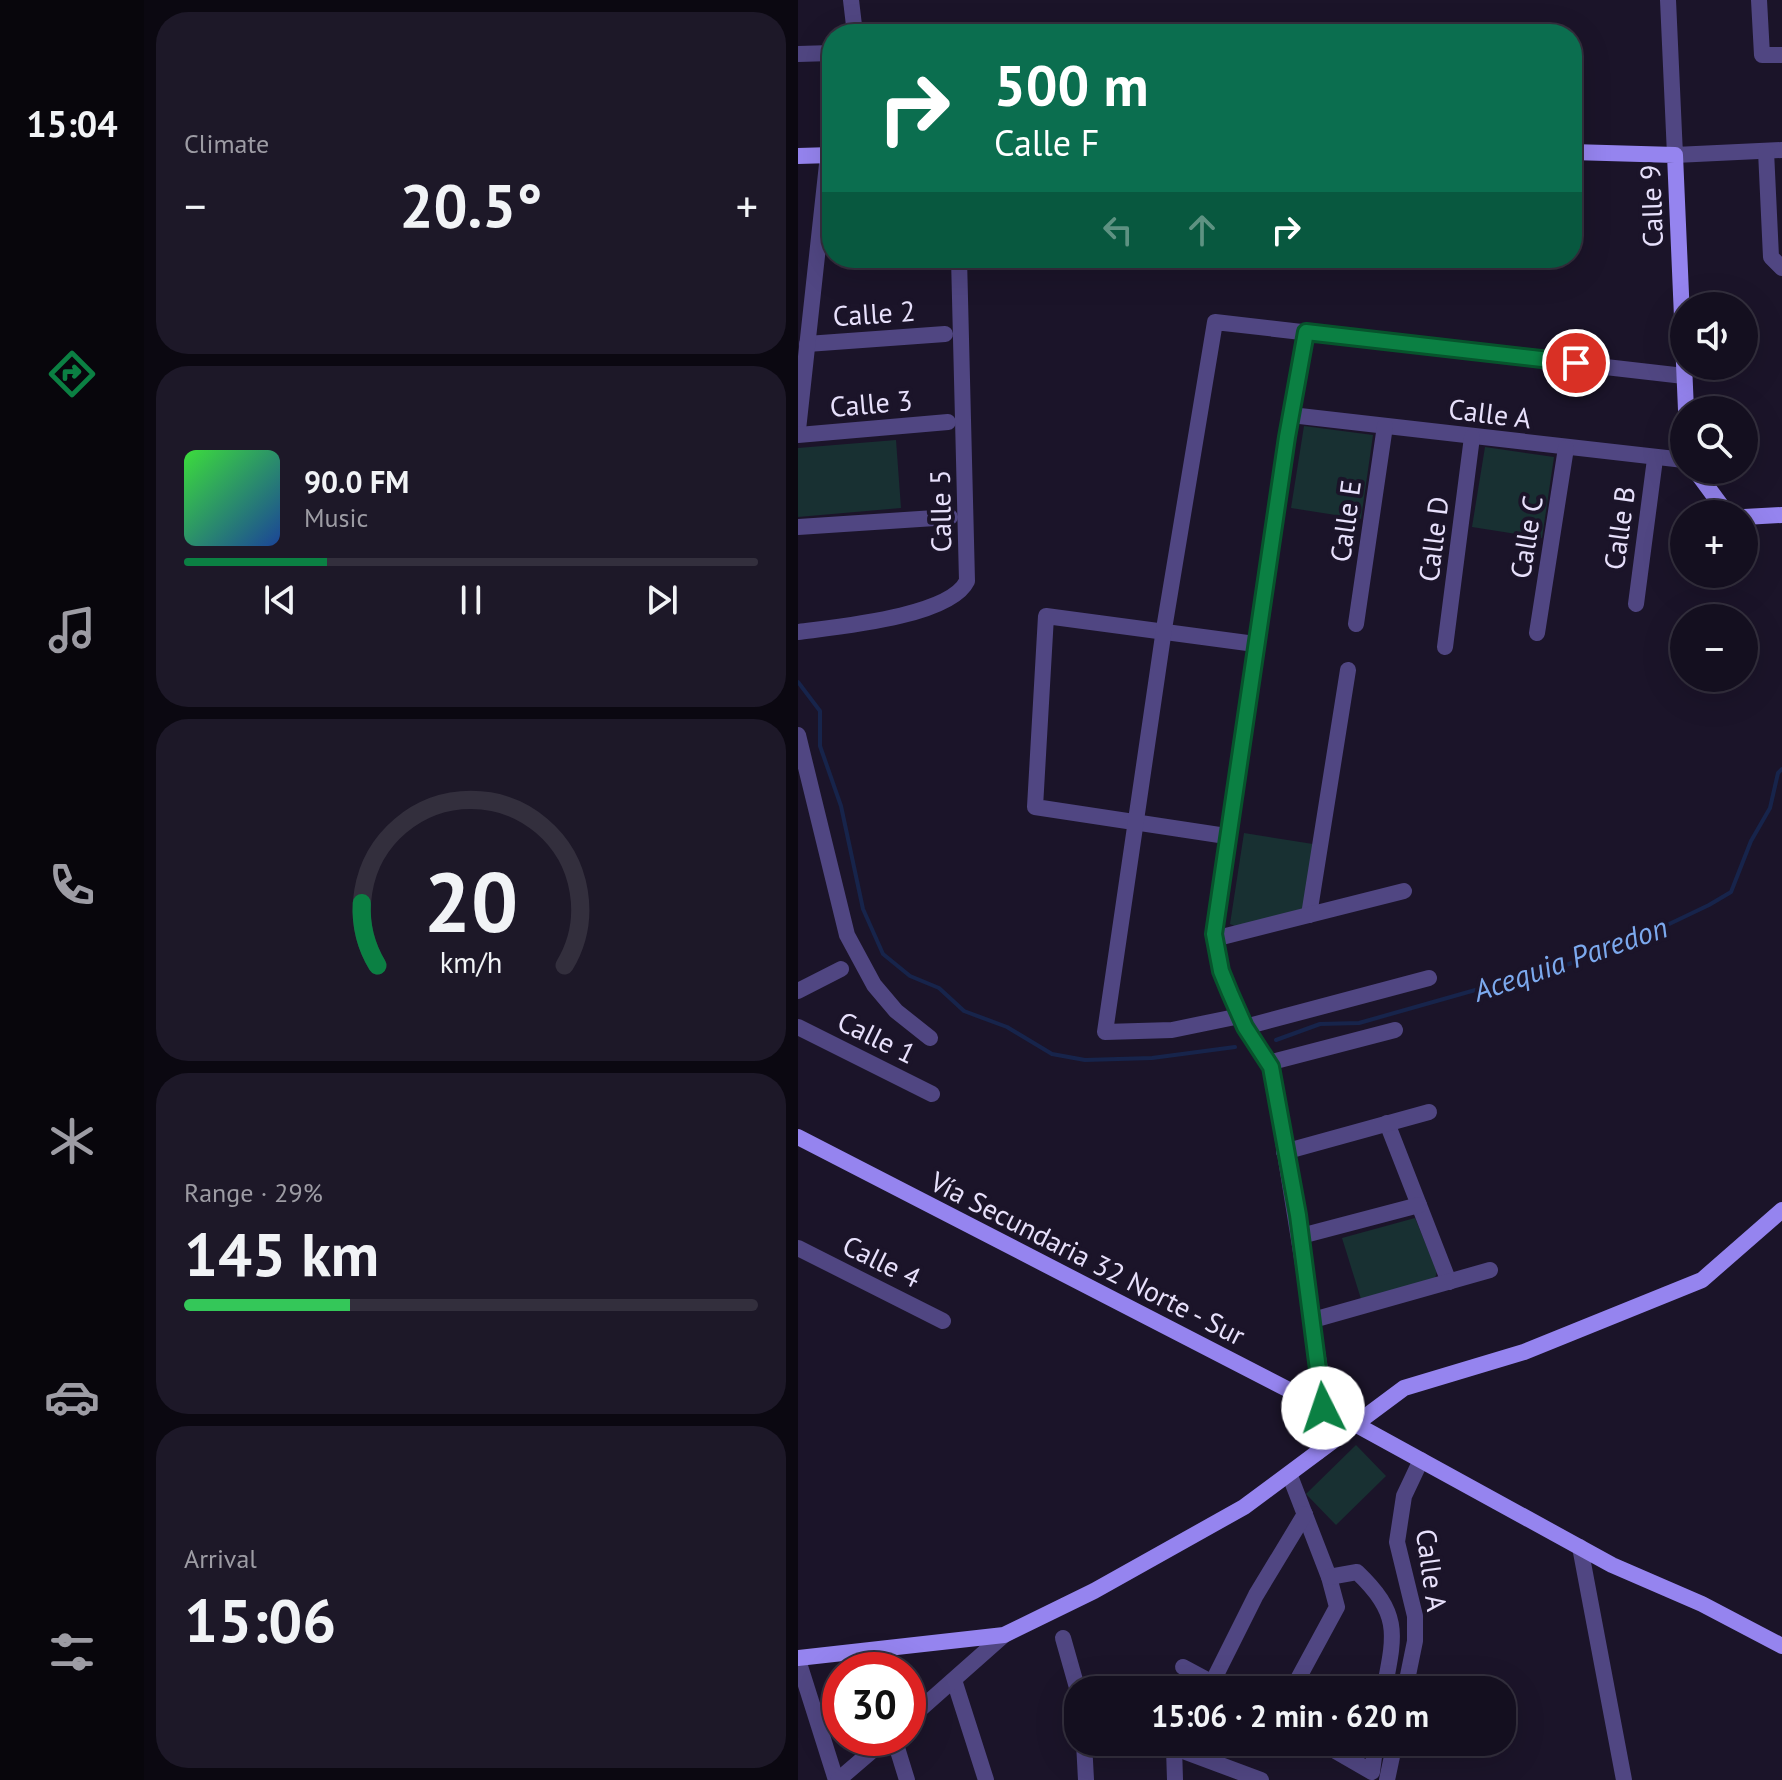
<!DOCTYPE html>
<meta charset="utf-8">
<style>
:root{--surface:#140f1f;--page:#1d1828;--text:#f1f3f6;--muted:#9d9ca4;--line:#332f3d;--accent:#0b8043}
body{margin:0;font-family:"PT Sans",sans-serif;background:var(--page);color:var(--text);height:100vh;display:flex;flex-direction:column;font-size:30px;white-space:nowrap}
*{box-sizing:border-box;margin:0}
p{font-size:26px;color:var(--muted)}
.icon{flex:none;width:44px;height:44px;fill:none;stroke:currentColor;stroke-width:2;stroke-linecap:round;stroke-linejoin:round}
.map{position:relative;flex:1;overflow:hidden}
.details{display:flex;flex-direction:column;gap:12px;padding:12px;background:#0b0811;width:654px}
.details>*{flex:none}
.banner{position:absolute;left:24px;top:24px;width:760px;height:244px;border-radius:32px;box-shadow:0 8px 32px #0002,0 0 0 2px var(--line);background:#0b6e4f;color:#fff;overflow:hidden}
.controls{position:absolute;left:872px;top:292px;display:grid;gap:16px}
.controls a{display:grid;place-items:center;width:88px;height:88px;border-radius:50%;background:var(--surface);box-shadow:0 8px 32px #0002,0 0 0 2px var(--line);font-size:40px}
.speed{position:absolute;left:24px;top:1652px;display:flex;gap:16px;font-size:40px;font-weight:700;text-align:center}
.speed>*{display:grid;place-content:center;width:104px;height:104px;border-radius:50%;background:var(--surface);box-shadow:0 8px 32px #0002,0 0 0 2px var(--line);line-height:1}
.speed .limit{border:12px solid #d22;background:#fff;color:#111}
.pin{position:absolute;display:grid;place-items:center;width:68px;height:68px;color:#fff;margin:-34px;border:4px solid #fff;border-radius:50%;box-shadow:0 2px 8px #0007}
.me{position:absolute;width:88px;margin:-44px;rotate:356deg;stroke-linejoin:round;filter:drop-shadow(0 0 6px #0008)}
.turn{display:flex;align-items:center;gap:28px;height:168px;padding:0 40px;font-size:36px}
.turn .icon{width:104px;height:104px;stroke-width:2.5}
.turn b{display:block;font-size:56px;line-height:68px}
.lanes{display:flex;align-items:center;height:76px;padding:0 40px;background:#0003;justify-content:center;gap:40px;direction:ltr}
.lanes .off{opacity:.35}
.big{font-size:60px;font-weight:700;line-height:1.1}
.details .tile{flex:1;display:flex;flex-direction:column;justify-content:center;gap:12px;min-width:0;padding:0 28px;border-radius:32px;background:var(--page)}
.details .dial{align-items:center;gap:0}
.dial svg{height:208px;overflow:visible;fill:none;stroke:var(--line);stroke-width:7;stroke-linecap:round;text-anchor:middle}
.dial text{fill:var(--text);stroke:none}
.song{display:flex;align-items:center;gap:24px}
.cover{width:96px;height:96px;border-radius:12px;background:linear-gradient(135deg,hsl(120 70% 55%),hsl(220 70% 35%))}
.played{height:8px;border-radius:4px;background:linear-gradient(90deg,var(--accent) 25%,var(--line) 25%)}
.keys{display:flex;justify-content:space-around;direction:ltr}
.heat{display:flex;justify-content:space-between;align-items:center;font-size:44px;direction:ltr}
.charge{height:12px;border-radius:6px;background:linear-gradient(90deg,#34c759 29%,var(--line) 0)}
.trip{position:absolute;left:266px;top:1676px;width:452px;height:80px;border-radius:32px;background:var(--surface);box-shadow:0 8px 32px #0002,0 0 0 2px var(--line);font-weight:700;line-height:80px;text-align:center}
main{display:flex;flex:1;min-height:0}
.tab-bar{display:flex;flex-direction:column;width:144px;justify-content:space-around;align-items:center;background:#08060c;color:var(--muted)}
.tab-bar .icon{width:56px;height:56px}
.tab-bar .on{color:var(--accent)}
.tab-bar b{font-size:36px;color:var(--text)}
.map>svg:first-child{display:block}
.green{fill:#183032}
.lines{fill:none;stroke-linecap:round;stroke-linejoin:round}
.stream{stroke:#17244b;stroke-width:4}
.street{stroke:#504682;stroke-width:16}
.secondary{stroke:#9584ef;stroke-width:16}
.route-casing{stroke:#07532c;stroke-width:20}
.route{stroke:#0b8043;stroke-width:14}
.labels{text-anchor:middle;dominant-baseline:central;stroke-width:8;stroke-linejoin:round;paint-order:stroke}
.street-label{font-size:28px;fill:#e7e0fb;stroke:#1b1429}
.water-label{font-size:30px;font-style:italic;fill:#7ca9ee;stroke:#1b1429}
</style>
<main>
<nav class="tab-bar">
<b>15:04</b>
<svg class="icon on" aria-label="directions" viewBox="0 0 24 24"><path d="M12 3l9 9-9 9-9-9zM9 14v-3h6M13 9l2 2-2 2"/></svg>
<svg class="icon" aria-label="music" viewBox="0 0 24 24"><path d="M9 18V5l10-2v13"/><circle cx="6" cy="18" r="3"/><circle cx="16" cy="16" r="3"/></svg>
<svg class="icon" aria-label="phone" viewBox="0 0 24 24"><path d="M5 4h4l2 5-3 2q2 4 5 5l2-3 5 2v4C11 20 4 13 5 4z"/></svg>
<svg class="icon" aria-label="climate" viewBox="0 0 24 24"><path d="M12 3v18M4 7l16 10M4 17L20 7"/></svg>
<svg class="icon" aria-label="car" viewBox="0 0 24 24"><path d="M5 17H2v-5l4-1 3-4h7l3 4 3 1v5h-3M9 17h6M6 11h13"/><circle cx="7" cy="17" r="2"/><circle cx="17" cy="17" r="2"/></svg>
<svg class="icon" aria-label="filters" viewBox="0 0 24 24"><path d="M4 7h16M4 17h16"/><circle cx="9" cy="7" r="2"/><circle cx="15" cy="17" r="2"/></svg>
</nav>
<section class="details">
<div class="tile"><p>Climate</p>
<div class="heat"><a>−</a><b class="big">20.5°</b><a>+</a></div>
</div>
<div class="tile">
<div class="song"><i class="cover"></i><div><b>90.0 FM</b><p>Music</p></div></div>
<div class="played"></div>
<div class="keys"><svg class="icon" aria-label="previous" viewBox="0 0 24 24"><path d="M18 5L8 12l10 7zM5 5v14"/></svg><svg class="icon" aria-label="pause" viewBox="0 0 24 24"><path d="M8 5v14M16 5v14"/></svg><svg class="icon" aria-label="next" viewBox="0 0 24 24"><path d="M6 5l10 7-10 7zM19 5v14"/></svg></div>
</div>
<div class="tile dial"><svg viewBox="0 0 100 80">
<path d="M14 69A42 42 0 1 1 86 69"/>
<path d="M14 69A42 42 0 0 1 8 45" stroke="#0b8043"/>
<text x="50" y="56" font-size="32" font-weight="700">20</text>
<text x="50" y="72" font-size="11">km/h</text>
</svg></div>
<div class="tile"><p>Range · 29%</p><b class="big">145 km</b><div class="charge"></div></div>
<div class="tile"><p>Arrival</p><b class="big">15:06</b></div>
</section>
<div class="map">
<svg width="984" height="1780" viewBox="0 0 984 1780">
<rect width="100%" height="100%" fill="#1b1429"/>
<g class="green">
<path d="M506,426L575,435L563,519L493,508Z"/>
<path d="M98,440L103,508L0,517V448Z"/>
<path d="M687,447L756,457L744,538L674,527Z"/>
<path d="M446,833L515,844L508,908L439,927L432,924Z"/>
<path d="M617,1218L639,1271L637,1279L563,1299L544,1238Z"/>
<path d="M558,1445L588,1476L538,1525L508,1494Z"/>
</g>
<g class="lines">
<g class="stream">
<path d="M0,682L22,711V746L43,806L65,909L85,954L112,976L141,988L166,1011L209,1027L254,1054L287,1060L354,1058L437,1047"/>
<path d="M478,1040L522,1024L561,1023L702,983L733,978L844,937L911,905L933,892L953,841L972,808L980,773L984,769"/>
</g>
<g class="street">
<path d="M53,0L57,34"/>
<path d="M870,0L877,155L984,150"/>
<path d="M961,0L964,55H984"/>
<path d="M0,54L34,53"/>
<path d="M968,151L973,257L984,268"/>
<path d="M508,332L489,437L416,934C421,983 445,1027 473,1067L526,1394L520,1452"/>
<path d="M9,344L147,334"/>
<path d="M493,415L886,460"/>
<path d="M0,430L30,155"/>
<path d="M0,435L150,422"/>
<path d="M0,527L152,517"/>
<path d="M838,604L857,459"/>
<path d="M558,624L587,426"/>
<path d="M0,632C37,627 152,617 169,581L161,258"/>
<path d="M739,633L768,448"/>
<path d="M647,647L674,437"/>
<path d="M0,735L49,935L76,985L98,1011L132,1038"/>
<path d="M428,836L237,807L248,616L457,644"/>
<path d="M511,915L550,670"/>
<path d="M416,939L606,891"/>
<path d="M0,991L43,969"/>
<path d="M442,1016L374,1030L307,1032L366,629L417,322L886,376"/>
<path d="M0,1027L134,1094"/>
<path d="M447,1027L631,978"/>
<path d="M470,1063L597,1030"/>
<path d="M589,1123L651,1282"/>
<path d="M486,1152L631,1112"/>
<path d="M503,1236L621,1205"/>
<path d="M0,1248L145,1321"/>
<path d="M515,1320L692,1270"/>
<path d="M492,1476L531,1577L539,1607L494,1690"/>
<path d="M782,1547L826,1780"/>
<path d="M531,1577L559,1572C603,1614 597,1634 586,1690"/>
<path d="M265,1638L280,1691"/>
<path d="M73,1652L78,1670"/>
<path d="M0,1660L38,1780"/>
<path d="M385,1667L428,1690"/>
<path d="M156,1680L188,1780"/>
<path d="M414,1683L458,1595L507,1514"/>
<path d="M607,1690L617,1641V1616L599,1542L606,1496L623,1460"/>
<path d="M110,1720L206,1635"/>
<path d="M96,1738L109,1780"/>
<path d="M286,1742L288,1780"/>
<path d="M361,1742L463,1780"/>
<path d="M522,1742L574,1772L578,1742"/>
<path d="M376,1748L377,1780"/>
<path d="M40,1780L89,1738"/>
<path d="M589,1780L597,1742"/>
</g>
<g class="secondary">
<path d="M774,152L877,155L888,410"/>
<path d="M0,156L34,155"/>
<path d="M897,470L925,508L935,514"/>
<path d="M946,517L984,515"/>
<path d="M0,1137L557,1424L814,1565L904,1604L984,1646"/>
<path d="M0,1658L206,1635L296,1591L446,1507L606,1388L726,1352L904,1280L984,1210"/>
</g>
</g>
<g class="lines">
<defs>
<path id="route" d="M525,1408L500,1215L473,1067L447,1027L432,993L423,971L416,934L489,437L508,332L778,363"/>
</defs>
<use href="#route" class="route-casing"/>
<use href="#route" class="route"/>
</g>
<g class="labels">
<g class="street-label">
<text transform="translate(853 206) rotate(-92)">Calle 9</text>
<text transform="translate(76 313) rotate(-4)">Calle 2</text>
<text transform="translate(73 403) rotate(-5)">Calle 3</text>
<text transform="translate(692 413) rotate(7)">Calle A</text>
<text transform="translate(142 511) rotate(-91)">Calle 5</text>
<text transform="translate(547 521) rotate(-82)">Calle E</text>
<text transform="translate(821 528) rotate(-82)">Calle B</text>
<text transform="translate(728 537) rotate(-81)">Calle C</text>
<text transform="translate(635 539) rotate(-83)">Calle D</text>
<text transform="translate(79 1037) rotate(26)">Calle 1</text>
<text transform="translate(290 1258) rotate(27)">Vía Secundaria 32 Norte - Sur</text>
<text transform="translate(84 1261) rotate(26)">Calle 4</text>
<text transform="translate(634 1570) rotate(82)">Calle A</text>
</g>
<g class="water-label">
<text transform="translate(772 958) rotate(-19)">Acequia Paredon</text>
</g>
</g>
</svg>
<div class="controls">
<a><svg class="icon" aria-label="sound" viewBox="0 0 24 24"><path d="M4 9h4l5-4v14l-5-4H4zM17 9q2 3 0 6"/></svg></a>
<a><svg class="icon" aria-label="search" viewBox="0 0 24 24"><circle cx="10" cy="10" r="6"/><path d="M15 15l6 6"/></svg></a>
<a>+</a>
<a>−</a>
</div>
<div class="speed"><div class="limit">30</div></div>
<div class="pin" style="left:778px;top:363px;background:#d93025"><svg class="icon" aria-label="arrive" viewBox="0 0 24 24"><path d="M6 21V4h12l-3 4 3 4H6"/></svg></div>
<svg class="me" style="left:525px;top:1408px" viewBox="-20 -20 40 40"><circle r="19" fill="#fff"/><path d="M0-13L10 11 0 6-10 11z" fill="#0b8043"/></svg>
<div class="trip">15:06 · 2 min · 620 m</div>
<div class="banner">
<div class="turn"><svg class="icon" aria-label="right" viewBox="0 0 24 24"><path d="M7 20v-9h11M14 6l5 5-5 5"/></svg><div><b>500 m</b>Calle F</div></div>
<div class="lanes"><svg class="icon off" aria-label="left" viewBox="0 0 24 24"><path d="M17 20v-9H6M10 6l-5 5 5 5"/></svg><svg class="icon off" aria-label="ahead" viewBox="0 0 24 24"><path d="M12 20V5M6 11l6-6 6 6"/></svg><svg class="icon" aria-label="right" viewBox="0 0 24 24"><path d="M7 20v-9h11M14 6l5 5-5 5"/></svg></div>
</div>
</div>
</main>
